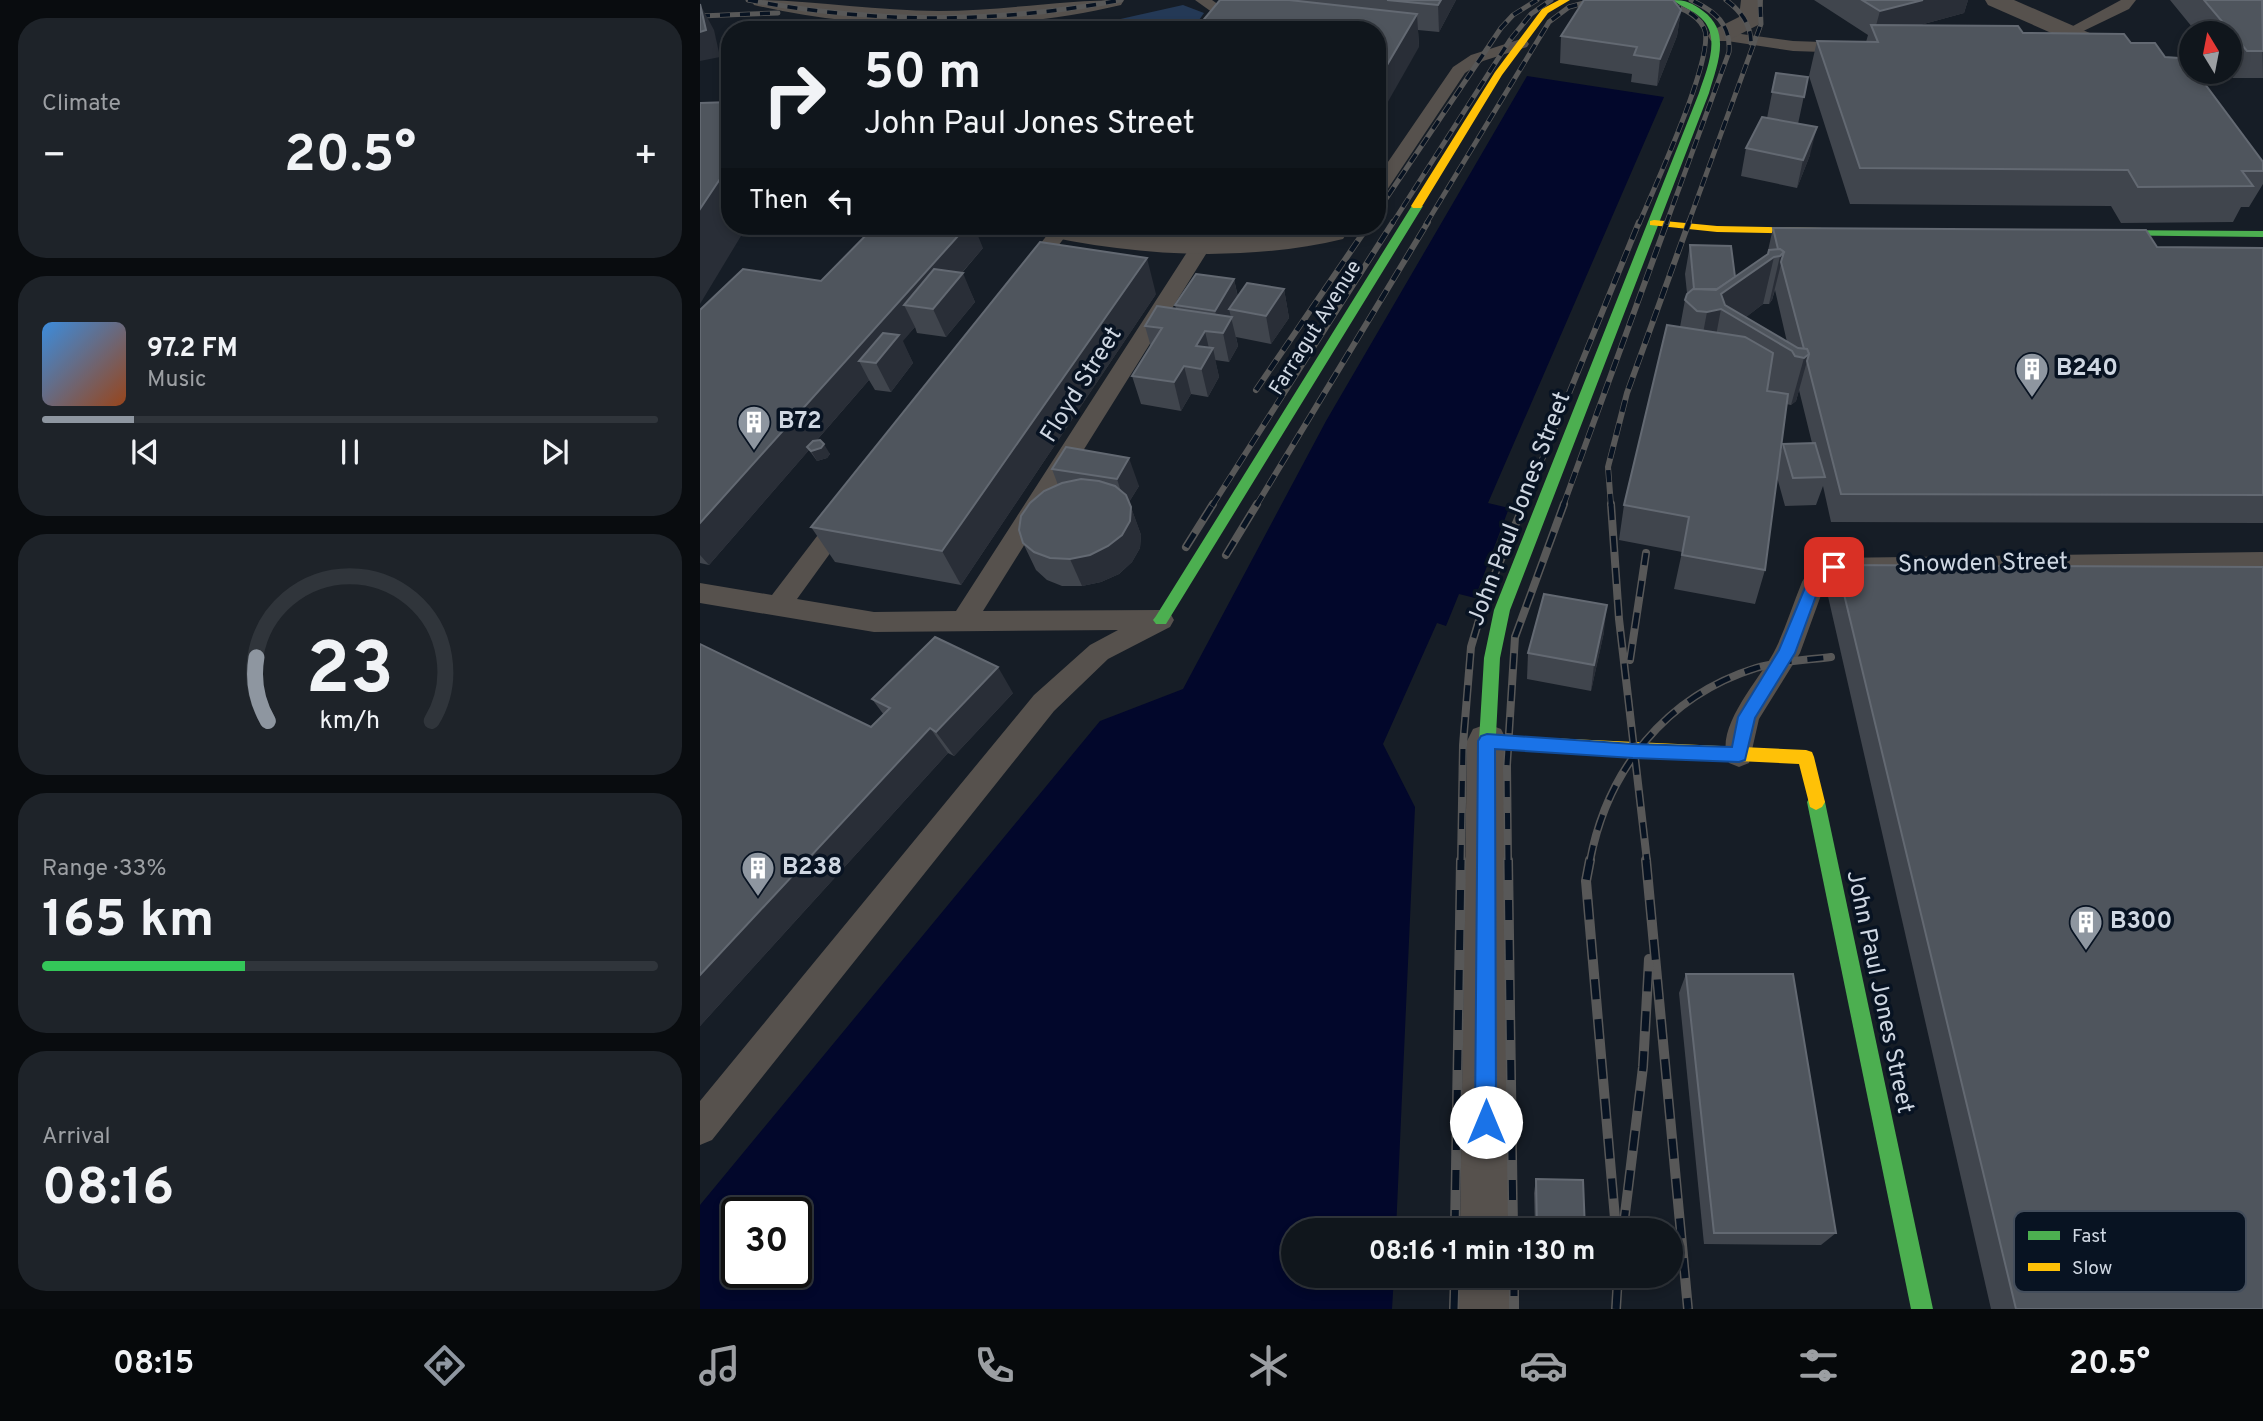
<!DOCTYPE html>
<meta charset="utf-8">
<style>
:root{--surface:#10161c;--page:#1e2329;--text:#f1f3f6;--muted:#9c9fa3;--line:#30353b;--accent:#8e96a0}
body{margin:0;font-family:Overpass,sans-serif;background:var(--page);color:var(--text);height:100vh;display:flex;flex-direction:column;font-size:26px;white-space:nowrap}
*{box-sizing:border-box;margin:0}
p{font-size:23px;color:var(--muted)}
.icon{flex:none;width:38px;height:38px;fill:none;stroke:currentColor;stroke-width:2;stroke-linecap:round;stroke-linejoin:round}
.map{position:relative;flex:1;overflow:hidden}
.drawer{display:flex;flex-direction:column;gap:18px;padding:18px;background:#090c0f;width:700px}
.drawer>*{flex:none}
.hud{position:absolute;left:21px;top:21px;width:665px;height:214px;border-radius:28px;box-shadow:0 4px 10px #0003,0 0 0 2px var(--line);background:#10161c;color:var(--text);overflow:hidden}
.needle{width:46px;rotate:350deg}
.fabs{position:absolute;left:1479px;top:21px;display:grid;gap:14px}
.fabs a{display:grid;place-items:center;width:63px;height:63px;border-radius:50%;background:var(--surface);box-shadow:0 4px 10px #0003,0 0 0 2px var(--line);font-size:35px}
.speed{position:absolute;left:21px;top:1197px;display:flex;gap:14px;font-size:35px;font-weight:700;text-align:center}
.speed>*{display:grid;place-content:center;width:91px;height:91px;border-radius:50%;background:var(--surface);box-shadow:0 4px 10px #0003,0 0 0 2px var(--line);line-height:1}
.speed .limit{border:4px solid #111;border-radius:10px;background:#fff;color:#111}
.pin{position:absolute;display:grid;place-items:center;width:60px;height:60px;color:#fff;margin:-30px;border-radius:14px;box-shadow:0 4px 10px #0006}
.me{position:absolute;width:77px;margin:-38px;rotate:0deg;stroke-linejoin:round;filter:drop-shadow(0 0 5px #0008)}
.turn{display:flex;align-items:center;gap:24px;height:147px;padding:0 28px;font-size:32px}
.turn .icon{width:91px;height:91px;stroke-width:2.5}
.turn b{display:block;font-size:49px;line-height:60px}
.then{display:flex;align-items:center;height:66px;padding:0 28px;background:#0003;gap:14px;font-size:26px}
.big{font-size:52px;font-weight:700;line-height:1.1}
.drawer .card{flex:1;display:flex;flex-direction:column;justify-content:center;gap:10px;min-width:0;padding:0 24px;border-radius:28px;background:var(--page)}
.drawer .dial{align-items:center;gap:0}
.dial svg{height:182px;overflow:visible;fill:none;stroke:var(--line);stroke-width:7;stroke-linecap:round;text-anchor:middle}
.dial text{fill:var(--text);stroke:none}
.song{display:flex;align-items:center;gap:21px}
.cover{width:84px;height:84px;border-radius:10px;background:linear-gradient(135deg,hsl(210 70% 55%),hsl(20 70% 35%))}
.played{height:7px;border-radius:4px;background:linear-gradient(90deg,var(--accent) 15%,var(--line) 15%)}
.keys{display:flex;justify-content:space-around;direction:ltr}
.heat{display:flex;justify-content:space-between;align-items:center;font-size:38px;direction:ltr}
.charge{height:10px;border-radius:5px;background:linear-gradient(90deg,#34c759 33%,var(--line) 0)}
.trip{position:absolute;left:581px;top:1218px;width:402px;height:70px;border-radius:35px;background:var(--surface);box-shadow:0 4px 10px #0003,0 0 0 2px var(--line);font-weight:700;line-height:70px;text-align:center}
.menu{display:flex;height:112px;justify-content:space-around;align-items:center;background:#06090b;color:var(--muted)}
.menu .icon{width:49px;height:49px}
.menu .on{color:var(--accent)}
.menu b{font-size:32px;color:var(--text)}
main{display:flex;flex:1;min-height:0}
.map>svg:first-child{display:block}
.green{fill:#243956}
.water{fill:#02072b;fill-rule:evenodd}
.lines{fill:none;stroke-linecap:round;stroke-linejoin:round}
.lane{fill:#56514d;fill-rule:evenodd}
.street{fill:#56514d;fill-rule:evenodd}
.fast{fill:#4caf50;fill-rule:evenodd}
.slow{fill:#ffc107;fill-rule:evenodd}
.rail-far3-casing{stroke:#585858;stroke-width:5}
.rail-far2-casing{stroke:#585858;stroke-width:6}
.rail-far1-casing{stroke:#585858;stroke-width:8}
.rail-casing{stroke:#585858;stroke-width:10}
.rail-far3{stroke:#081322;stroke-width:3.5;stroke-dasharray:10;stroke-linecap:butt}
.rail-far2{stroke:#081322;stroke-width:4.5;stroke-dasharray:12;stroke-linecap:butt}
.rail-far1{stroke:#081322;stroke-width:5;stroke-dasharray:16;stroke-linecap:butt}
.rail{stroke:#081322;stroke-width:7;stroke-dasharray:20;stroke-linecap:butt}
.wall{fill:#40454d;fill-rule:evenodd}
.shaded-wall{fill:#292e37}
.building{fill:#4f555d;stroke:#636972;stroke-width:2}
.route{fill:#1a73e8;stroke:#114b97;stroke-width:2}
.labels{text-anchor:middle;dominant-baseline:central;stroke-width:7;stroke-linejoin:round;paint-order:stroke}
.far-street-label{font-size:21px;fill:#cfd7e2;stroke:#081322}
.poi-label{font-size:24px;font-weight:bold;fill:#cfd7e2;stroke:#081322;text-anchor:start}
.street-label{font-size:24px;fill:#cfd7e2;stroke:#081322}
.key{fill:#081322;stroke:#444e5c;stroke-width:2}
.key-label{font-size:19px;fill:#cfd7e2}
</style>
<main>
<section class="drawer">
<div class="card"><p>Climate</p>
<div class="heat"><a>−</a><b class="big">20.5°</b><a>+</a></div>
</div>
<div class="card">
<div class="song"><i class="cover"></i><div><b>97.2 FM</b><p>Music</p></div></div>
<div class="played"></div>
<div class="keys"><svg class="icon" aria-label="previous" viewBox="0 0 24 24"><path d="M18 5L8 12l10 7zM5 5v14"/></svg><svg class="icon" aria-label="pause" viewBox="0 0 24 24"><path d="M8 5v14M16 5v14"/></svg><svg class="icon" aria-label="next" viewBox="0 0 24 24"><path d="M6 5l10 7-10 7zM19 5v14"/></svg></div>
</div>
<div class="card dial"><svg viewBox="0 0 100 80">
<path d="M14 69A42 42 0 1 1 86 69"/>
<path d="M14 69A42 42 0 0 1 9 41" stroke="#8e96a0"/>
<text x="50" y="56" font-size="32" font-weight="700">23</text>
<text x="50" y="72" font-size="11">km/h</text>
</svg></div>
<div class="card"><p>Range · 33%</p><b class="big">165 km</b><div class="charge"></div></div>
<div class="card"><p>Arrival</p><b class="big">08:16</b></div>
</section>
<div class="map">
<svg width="1563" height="1309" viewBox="0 0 1563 1309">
<rect width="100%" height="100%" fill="#161d26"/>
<path class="green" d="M483,5L504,13L492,30H404L407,22Z"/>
<path class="water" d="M827,76L964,97L788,503L809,508L775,598L759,594L746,626L737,623L683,744L715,807L696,1230H593V1276H694L692,1309H0V1205L400,721L483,689L626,421ZM37,1213H96V1272H37Z"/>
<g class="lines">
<g class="lane">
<path d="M495,0H512L529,12L526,15H516Z"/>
<path d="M1421,0H1436L1429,9L1373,36L1368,38L1360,33Z"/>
<path d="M1019,31L1093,41L1152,43L1160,48L1152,53L1093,51L1014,39L1011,36L1014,33Z"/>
<path d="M821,39L827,41L829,44L827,47L783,61L765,73L683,196L677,197V178L753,67L771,55Z"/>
<path d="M354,226H368L370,230L335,277H321L318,273Z"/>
<path d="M501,240L511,246L283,611L461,610L470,613L474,620L470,627L408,659L354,711L12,1140L0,1145V1101L334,695L390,645L418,630L174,632L0,603V583L72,595L137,510L145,507L153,510L157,516L97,599L174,612L256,611L491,246Z"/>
<path d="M1563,552V570L1139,576L1124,587L1100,653L1059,719L1049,763L1039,767L1029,763C1012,727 1062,678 1076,648C1086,627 1093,604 1102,582C1108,570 1122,562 1134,558Z"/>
</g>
<g class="street">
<path d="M51,0C113,0 175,11 238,11C300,11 362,0 424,0L421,5C309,32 166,32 54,5Z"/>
<path d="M1041,0H1063L1061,20L1058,25L1027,41H1011L1008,36L1011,31L1039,17Z"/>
<path d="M1285,0H1314L1424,48L1428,53L1424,58H1408L1288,5Z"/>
<path d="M325,226H381L460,234L535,237L584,234L637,226L643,227L647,233L643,239C544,263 427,256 329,232Z"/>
<path d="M787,724L801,729L807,741L813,1230H760L767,741L773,729Z"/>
<path d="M759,1276H813V1309H757Z"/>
</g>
<g class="fast">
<path d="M973,0C985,0 993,3 1003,11C1032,32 1017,65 1009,93L810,610L800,658L796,735L849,738L855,740L857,745L855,750L849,752L787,748L781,746L779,741L784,658L794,610L999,93C1006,71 1022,37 1001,18C993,10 981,7 973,0Z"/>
<path d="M713,204L723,206L466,624H456L453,620L456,616Z"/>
<path d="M1397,230L1563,231V237L1393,235L1391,233Z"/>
<path d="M1116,794L1122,797L1125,802L1233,1309H1211L1107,802L1110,797Z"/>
</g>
<g class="slow">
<path d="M859,0H870L848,13L802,75L721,208H713L711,206L795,72L842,9Z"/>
<path d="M954,220L1017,226L1123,228L1129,231L1123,234L1017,232L950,225V221Z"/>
<path d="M849,738L1106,750L1112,752L1114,757L1125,802L1122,807L1116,810L1110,807L1099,764L849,752L843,750L841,745L843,740Z"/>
</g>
<defs>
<g id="rail-far3">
<path d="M48,0C174,24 295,24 421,0"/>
<path d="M1026,0C1041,11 1051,24 1051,43"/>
<path d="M0,16L78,13"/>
<path d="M677,212L801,28L813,15L837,0"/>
<path d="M692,224L810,40L831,14L851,0"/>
<path d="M726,224L849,22L869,7L895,0"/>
<path d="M939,224C952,192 1017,54 1004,28C995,9 968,3 949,0"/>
<path d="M966,224L1029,52C1031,24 1015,11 991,0"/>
<path d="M988,224L1061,24L1060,0"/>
</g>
<g id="rail-far2">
<path d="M556,390L668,226"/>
<path d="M512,506L693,222"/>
<path d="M556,506L728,222"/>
<path d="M823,506L939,222"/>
<path d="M863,506L967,222"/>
<path d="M911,506L908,467L927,393L989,222"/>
</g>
<g id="rail-far1">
<path d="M911,504L919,619L947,861"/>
<path d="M486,547L513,504"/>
<path d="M526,555L557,504"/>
<path d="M930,660L946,553"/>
<path d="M761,861L763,745L771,647L787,593L824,504"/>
<path d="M808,861L807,765L815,637L864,504"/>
<path d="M890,861C907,770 966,696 1056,668C1080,661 1106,660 1131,657"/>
</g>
<g id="rail">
<path d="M808,860L813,1230"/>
<path d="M890,860L886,881L916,1230"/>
<path d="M946,860L988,1309"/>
<path d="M755,1230L761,860"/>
<path d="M923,1230L943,1067L949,959"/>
<path d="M814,1276V1309"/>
<path d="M754,1309L755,1276"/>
<path d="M916,1309L918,1276"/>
</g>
</defs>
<use href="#rail-far3" class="rail-far3-casing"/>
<use href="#rail-far2" class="rail-far2-casing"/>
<use href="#rail-far1" class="rail-far1-casing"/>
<use href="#rail" class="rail-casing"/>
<use href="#rail-far3" class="rail-far3"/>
<use href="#rail-far2" class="rail-far2"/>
<use href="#rail-far1" class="rail-far1"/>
<use href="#rail" class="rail"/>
</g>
<g class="wall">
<path d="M520,0H756L739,32L718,30L719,47L677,30Z"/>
<path d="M1114,0H1268L1264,13L1220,25L1323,33L1431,43L1465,57L1563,162V184L1549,207H1541L1533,222L1421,223L1411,206L1150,204L1109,76L1117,41L1166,42L1168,35Z"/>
<path d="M1470,0H1562L1563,78H1533L1528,72H1530V33H1497Z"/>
<path d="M981,10L977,36L957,86L931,82L932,74L860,63L861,36Z"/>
<path d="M1076,73L1108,77L1098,124L1110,155L1097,188L1041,176L1046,148L1067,118Z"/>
<path d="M1073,228L1457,247L1563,248V523L1131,522L1123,486L1116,505L1085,506L1077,477L1065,570L1055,604L974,589L982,552L919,540L924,505L980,327L985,300L987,293L985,274L990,245L1035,277L1067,255ZM1075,290L1087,342L1046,317L1063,304H1069L1072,300ZM1099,390L1112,443L1083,444L1079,459L1086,404L1091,405L1096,401Z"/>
<path d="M283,248L262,273L275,302L246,337L217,333L215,327L202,341L213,363L191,392L175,390L169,380L117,440L130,454L127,458L117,461L109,450L9,565L0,563V310L121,281Z"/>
<path d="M534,279L538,297L584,289L589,318L571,344L536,337L538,346L529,362L515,360L519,377L508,397L491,394L481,411L441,404L432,376L451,347L445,326L476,309L475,305Z"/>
<path d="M456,294L261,585L135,562L111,527Z"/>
<path d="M366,447L439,486L429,502L441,535L440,548L432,562L419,574L401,582L382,586H362L347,580L336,570L323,543L358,485L352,469Z"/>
<path d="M1137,565L1563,1309H1291L1127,592Z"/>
<path d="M904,632L891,691L827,679L828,653Z"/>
<path d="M0,644L171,727L184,715L172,699L313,693L254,756L248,753L0,1026Z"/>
<path d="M986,974L1136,1233L1121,1245L1004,1244L979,993Z"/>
<path d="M836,1179L885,1230H835L834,1193Z"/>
</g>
<g class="shaded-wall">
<path d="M741,0H756L739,32L738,5Z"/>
<path d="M1223,0H1268L1264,13L1176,37L1174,33L1180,11Z"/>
<path d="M0,4L14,30L20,57L0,61Z"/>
<path d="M981,10L977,36L957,86L960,59Z"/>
<path d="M717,14L719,47L677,121V82Z"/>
<path d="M1117,127L1110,155L1097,188L1103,160Z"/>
<path d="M30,164V226H47L0,304V209Z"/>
<path d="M267,226H274L283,248L231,308L204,305L215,327L203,341L213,363L191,392L176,363L159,361L169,380L109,449L107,447L109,450L9,565L0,555V523Z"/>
<path d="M1084,252L1072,300L1069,304L1080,256Z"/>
<path d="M1074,257L1063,304L1041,321L1021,309L1012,357L998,360L1007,312L1021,294Z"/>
<path d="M447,258L456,294L261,585L242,551Z"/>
<path d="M263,273L275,302L246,337L233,309Z"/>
<path d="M534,279L540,308L529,309L538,346L529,362L523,333H520L515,311Z"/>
<path d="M584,289L589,318L571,344L566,316Z"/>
<path d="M505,331L510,353L513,348L519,377L508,397L496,346Z"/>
<path d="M1109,354L1096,401L1091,405L1104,358Z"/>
<path d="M484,366L491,394L481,411L474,382Z"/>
<path d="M124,444L130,454L127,458L117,461L111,451Z"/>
<path d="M429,458L439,486L426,507L417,479Z"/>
<path d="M431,507L441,535L440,548L432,562L419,574L401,582L382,586L370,559Z"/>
<path d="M907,605L904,632L891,691L894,665Z"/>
<path d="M298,667L313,693L254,756L236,732Z"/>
<path d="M230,728L248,753L0,1026V975Z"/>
</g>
<g class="building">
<path d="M520,0H589L717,14L677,82V30H495Z"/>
<path d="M687,0H741L738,5Z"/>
<path d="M884,0H973L981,10L960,59L934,55L937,47L861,36Z"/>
<path d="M1162,0H1223L1180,11Z"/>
<path d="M1504,0H1562L1563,51H1547Z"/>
<path d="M0,4L6,30L0,32Z"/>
<path d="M1171,25L1318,26L1323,33L1424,34L1431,43H1455L1465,57L1479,58L1491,67V72H1496L1563,162V171H1542L1553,186L1438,187L1428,170L1160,168L1117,41L1178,42Z"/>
<path d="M1076,73L1108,77L1104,97L1072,92Z"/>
<path d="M30,102V164L0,209V103Z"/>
<path d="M1062,117L1117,127L1103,160L1046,148Z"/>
<path d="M175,226H267L0,523V310L43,269L121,281Z"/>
<path d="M1073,228L1446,230L1457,247L1563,248V495L1141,494L1107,361L1109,354L1107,349H1104L1081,262L1084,252L1080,249H1078Z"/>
<path d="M340,242L447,258L242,551L111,527Z"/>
<path d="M990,245L1031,246L1035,277L1017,289H994Z"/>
<path d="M1080,249L1084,252L1080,256L1074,257L1021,294L1025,305L1098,348L1107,349L1109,354L1104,358L1095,356L1092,351L1021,309L1007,312L997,311L985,300L987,294L993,289L1016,290L1068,254L1069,250Z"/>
<path d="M234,269L263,273L233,309L204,305Z"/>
<path d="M496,274L534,279L515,311L475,305Z"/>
<path d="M547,283L584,289L566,316L529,309Z"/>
<path d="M457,306L532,317L523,333L505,331L496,346L513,348L501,369L484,366L474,382L432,376L462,328L445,326Z"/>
<path d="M967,325L1045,337L1073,353L1067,391L1088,394L1065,570L982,555L989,517L924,505Z"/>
<path d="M183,333L199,335L176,363L159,361Z"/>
<path d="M120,440L124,444L121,448L111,451L107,447L113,441Z"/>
<path d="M1115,443L1125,477L1093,478L1083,444Z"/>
<path d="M366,447L429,458L417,479L352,469Z"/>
<path d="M381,479L399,481L415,486L426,495L431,507L430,521L422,535L408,546L390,555L370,559L350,558L334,552L323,543L319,530L321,516L330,503L344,491L362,483Z"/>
<path d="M1137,565L1563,567V1309H1316Z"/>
<path d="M844,594L907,605L894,665L828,653Z"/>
<path d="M235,637L298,667L236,732L230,728L0,975V644L171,727L190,708L172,699Z"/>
<path d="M986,974H1093L1136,1233H1014Z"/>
<path d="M836,1179L883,1180L885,1230H837Z"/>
</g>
<path class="route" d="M1134,561L1141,567L1120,585L1095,653L1055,718L1045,760L1039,762L933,758L795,749L796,1122L793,1129L786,1132L778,1129L775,1122L778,741L781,736L787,734L933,744L1032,747L1038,717L1079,650L1109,578Z"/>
<defs>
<symbol id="building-pin" viewBox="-11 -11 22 30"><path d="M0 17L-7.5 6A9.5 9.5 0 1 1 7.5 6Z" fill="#8e96a0" stroke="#081322"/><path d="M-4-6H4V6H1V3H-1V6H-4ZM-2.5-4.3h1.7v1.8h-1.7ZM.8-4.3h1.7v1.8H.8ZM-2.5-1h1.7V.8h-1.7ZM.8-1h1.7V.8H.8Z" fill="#fff"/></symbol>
</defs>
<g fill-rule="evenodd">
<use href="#building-pin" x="1313" y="350" width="38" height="52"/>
<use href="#building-pin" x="35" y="403" width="38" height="52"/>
<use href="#building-pin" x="39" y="849" width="38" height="52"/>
<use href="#building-pin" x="1367" y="903" width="38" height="52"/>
</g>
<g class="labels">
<g class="far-street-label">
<text transform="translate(616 328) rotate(-58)">Farragut Avenue</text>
</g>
<g class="poi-label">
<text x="1356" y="369">B240</text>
<text x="78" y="422">B72</text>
<text x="82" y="868">B238</text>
<text x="1410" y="922">B300</text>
</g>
<g class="street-label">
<text transform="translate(382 385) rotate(-58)">Floyd Street</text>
<text transform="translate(820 509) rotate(-69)">John Paul Jones Street</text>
<text transform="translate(1283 564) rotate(-1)">Snowden Street</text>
<text transform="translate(1179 992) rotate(78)">John Paul Jones Street</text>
</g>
</g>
<rect x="1314" y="1211" width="232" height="81" rx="10" class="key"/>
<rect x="1328" y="1231" width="32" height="9" fill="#4caf50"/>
<rect x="1328" y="1263" width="32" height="8" fill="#ffc107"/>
<g class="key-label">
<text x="1372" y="1242">Fast</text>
<text x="1372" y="1274">Slow</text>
</g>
</svg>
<div class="fabs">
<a><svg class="needle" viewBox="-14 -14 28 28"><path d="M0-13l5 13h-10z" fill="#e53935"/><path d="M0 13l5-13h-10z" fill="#9c9fa3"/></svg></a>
</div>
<div class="speed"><div class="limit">30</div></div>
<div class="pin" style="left:1134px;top:567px;background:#d93025"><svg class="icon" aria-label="arrive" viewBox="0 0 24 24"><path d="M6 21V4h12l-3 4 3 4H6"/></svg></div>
<svg class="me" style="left:786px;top:1122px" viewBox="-20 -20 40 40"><circle r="19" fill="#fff"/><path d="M0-13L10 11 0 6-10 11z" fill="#1a73e8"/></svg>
<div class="trip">08:16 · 1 min · 130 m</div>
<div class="hud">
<div class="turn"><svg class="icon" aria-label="right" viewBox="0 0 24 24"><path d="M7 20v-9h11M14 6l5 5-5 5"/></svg><div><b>50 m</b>John Paul Jones Street</div></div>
<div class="then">Then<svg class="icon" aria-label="left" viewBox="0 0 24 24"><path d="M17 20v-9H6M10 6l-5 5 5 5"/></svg></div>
</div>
</div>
</main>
<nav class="menu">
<b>08:15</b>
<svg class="icon on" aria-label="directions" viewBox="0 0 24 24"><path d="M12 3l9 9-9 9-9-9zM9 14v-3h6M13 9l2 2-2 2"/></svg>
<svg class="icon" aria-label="music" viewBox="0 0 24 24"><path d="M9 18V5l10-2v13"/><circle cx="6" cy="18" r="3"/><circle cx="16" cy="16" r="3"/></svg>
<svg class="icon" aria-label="phone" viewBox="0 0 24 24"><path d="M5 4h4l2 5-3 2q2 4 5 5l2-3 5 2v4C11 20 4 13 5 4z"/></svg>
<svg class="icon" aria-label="climate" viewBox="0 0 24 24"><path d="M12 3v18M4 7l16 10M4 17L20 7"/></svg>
<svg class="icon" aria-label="car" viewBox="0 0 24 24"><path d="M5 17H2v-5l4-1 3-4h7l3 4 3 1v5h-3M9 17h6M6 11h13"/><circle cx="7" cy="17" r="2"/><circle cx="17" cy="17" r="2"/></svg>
<svg class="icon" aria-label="filters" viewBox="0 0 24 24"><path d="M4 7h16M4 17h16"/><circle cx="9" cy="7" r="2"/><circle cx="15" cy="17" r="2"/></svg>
<b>20.5°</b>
</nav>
